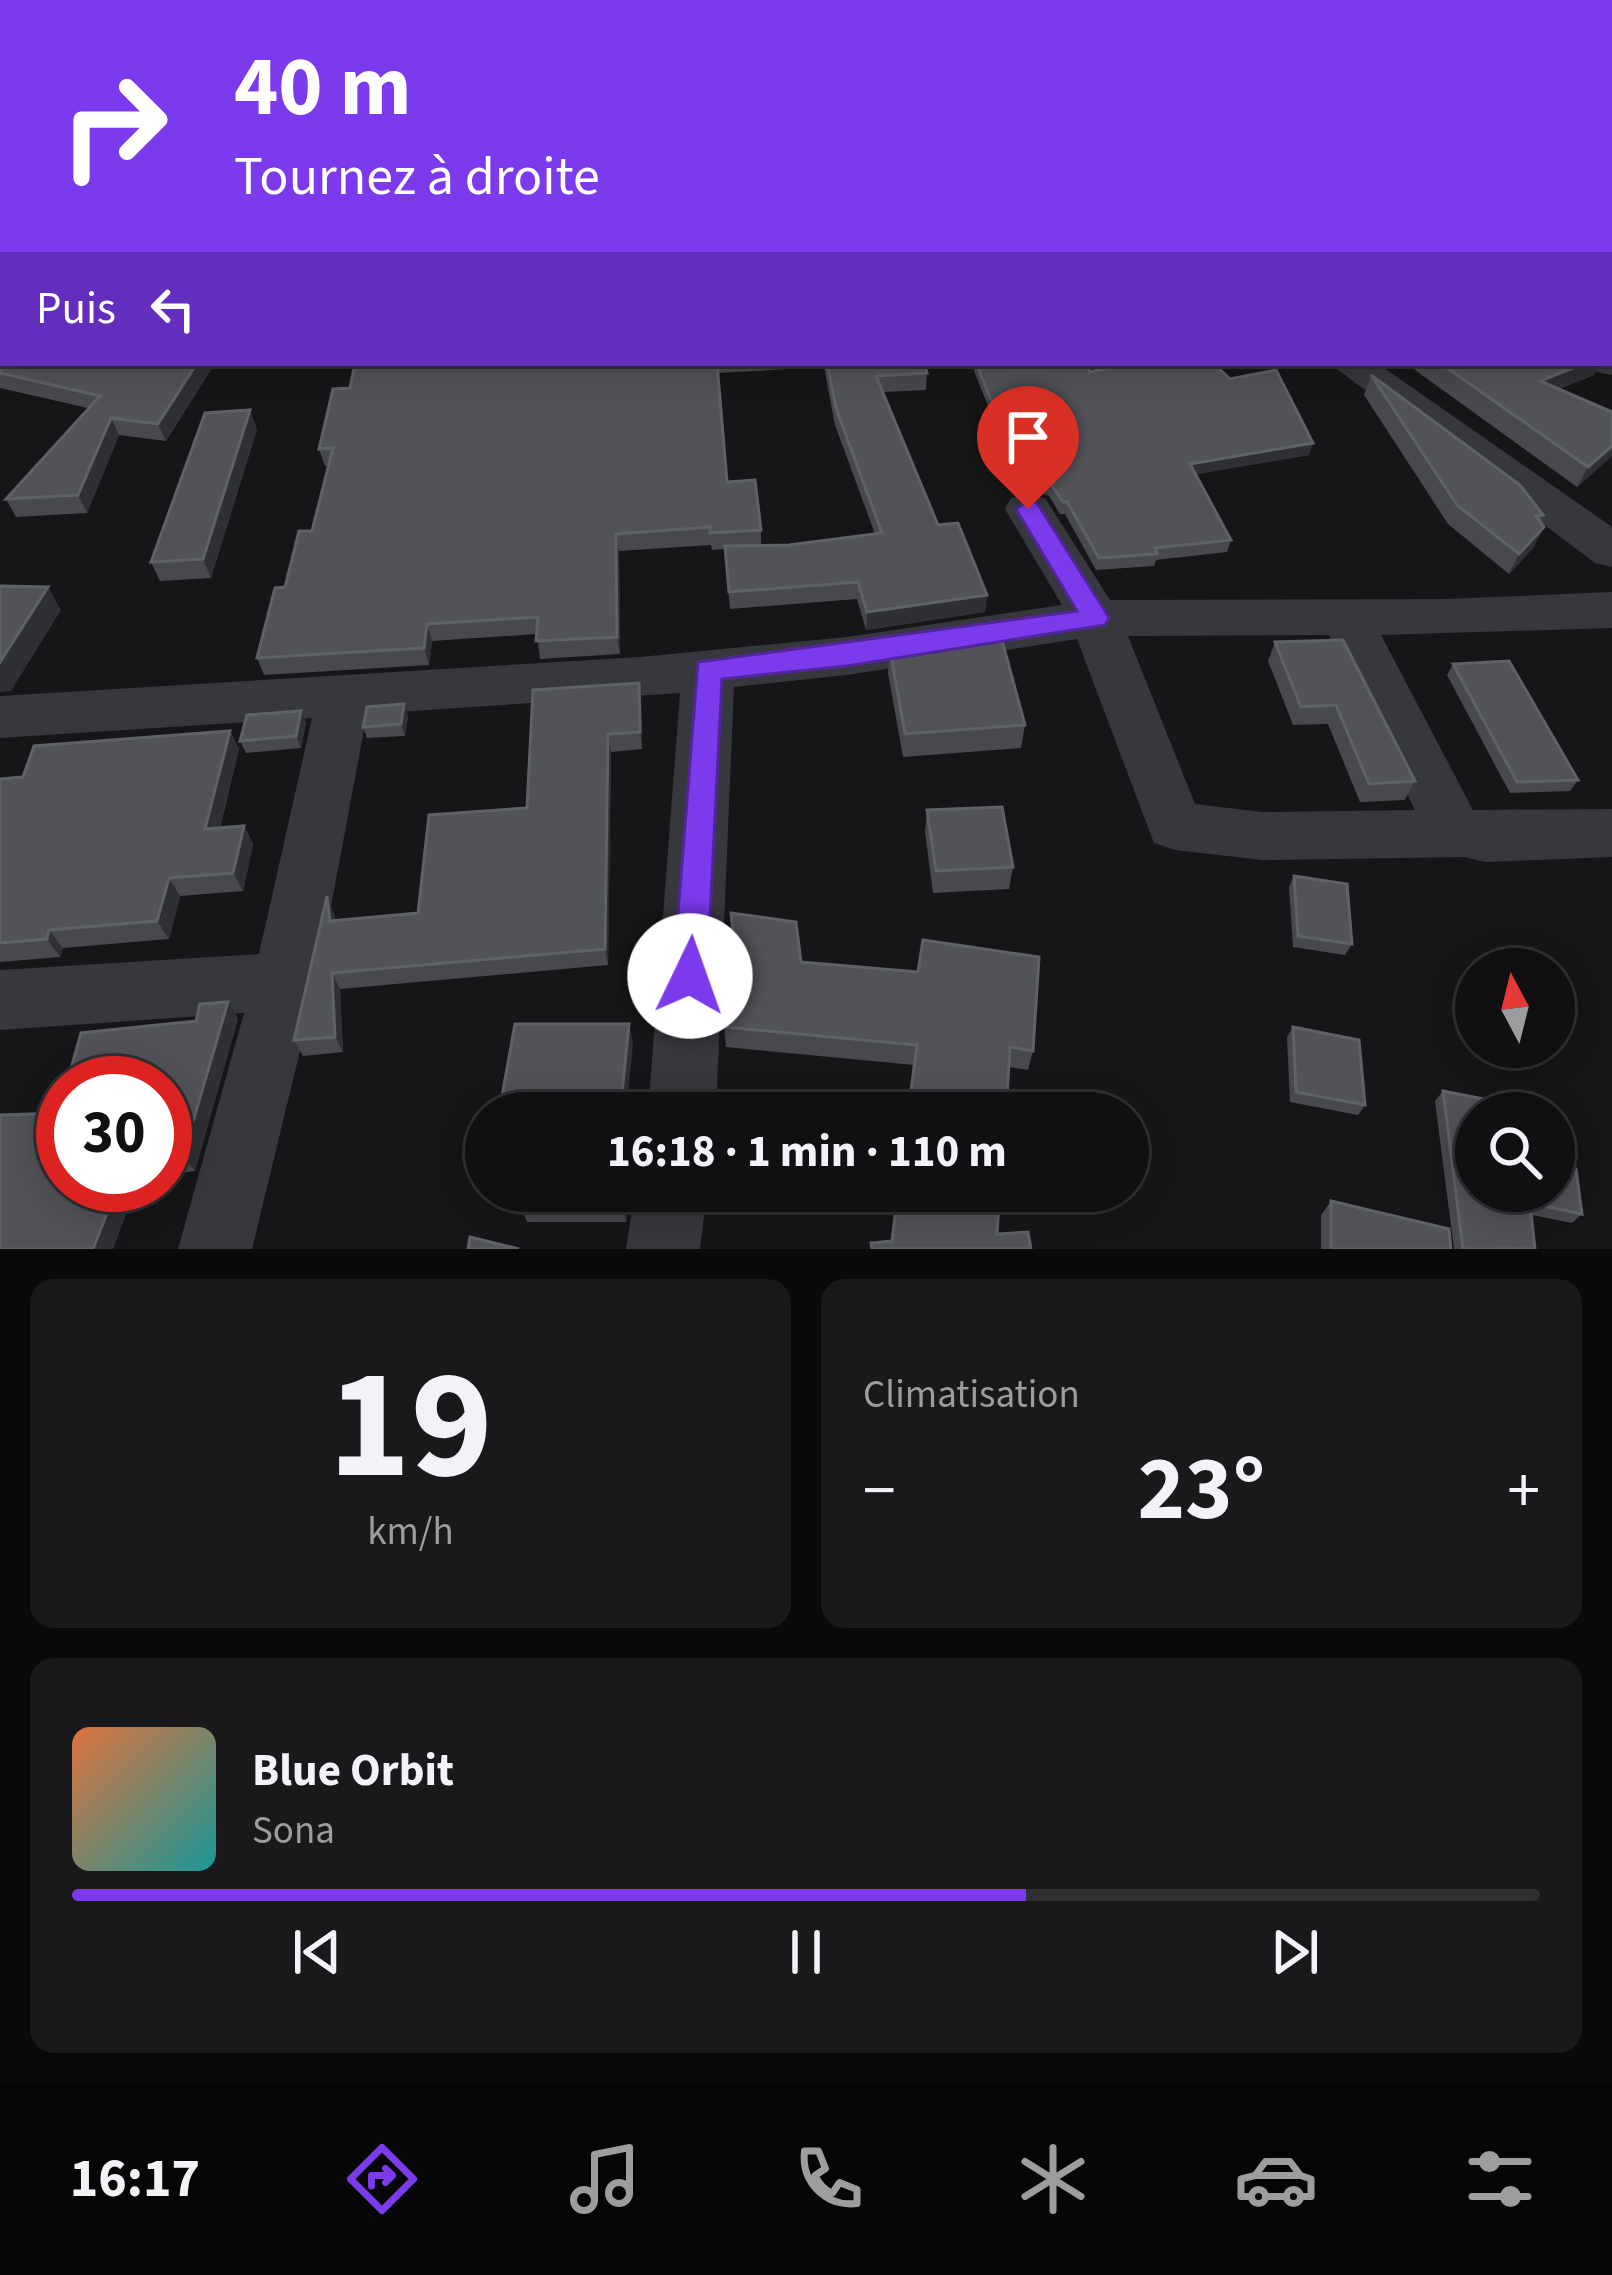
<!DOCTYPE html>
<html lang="fr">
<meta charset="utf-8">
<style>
:root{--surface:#101012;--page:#19191b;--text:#f1f3f6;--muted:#9c9d9f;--line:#303032;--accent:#7c3aed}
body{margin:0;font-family:"Source Sans 3",sans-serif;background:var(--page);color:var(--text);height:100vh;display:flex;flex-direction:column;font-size:45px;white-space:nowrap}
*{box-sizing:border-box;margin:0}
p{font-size:39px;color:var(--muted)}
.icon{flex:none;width:66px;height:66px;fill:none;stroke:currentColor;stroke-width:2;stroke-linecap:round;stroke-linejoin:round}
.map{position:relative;height:1249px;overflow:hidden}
.panel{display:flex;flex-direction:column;gap:30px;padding:30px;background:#09090a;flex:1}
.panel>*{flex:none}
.guide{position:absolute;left:0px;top:0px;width:1614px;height:366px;box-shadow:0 6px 30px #0003,0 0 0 3px var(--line);background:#7c3aed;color:#fff;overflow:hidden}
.needle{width:78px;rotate:353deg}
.fabs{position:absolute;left:1455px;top:948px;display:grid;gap:24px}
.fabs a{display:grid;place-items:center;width:120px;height:120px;border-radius:50%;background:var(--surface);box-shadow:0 6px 30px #0003,0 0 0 3px var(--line);font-size:60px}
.speed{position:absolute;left:36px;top:1056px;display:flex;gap:24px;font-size:60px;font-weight:700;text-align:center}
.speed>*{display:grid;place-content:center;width:156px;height:156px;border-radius:50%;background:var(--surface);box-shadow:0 6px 30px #0003,0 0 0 3px var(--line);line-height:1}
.speed .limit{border:18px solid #d22;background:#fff;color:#111}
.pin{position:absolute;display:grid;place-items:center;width:102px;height:102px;color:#fff;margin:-123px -51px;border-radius:50% 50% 50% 0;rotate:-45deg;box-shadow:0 0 12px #0007}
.pin .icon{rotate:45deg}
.me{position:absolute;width:132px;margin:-66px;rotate:3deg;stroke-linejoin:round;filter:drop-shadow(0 0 9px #0008)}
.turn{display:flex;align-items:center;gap:42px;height:252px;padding:0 36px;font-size:54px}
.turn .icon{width:156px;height:156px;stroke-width:2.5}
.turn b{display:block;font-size:84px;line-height:102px}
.then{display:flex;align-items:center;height:114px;padding:0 36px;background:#0003;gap:24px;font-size:45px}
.big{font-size:90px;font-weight:700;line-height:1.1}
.panel .card{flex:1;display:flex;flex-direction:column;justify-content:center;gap:18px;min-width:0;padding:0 42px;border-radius:24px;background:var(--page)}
.panel .dial{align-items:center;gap:0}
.dial b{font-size:156px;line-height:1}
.song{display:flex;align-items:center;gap:36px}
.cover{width:144px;height:144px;border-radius:18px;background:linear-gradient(135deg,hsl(20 70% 55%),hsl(180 70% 35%))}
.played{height:12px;border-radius:6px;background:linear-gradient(90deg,var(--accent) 65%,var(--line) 65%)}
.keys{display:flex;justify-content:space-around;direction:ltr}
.heat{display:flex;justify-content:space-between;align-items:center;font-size:66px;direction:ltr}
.panel .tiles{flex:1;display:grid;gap:30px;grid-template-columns:1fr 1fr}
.card:last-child{grid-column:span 2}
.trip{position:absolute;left:465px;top:1092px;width:684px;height:120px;border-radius:60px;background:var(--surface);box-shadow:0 6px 30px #0003,0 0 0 3px var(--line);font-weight:700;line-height:120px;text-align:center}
.menu{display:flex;height:192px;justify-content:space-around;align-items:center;background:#060607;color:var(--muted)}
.menu .icon{width:84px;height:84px}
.menu .active{color:var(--accent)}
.menu b{font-size:54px;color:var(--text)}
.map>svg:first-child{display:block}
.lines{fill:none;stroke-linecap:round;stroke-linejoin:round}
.minor{fill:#37383d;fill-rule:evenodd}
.wall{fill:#47494d;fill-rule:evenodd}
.shaded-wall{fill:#2f3033}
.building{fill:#525359;stroke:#5f6168;stroke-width:3}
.route{fill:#7c3aed;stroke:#51269a;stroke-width:3}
</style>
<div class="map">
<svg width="1612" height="1249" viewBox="0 0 1612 1249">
<rect width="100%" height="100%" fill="#161618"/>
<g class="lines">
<g class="minor">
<path d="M1612,350V375L1597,372L1591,363H1611Z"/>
<path d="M1329,363H1377L1612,527V567L1595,563Z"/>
<path d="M1028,494L1045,498L1110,600L1447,599L1612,592V628L1381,635L1473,810L1612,809V857L1485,862L1465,857L1262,860L1175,850L1154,843L1077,639L847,675L734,687L716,1113H648L680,693L367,714L317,981L252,1249H178L244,1013L0,1030V970L259,954L312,718L0,738V696L640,657L847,637L1062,605L1005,509L1011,498ZM1329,635L1415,810L1262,812L1195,804L1128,636Z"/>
<path d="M635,1191H707L700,1249H626Z"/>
</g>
</g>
<g class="wall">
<path d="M122,0H646V3H144Z"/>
<path d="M0,249L215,363L166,441L119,435L87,513L16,517L6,499L88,408L0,388Z"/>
<path d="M355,363H924L927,373L926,390L883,392L938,525L987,595L985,612L866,630L857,599L730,609L725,549L712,550L711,545L619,551L620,654L540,659L537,634L432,641L429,665L264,675L257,658L285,587L312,531L329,465L325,466L319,449L350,388ZM824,367L835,425L875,534L789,545H761V530L727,482L718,373Z"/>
<path d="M975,363H1088L1090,372L1309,455L1195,474L1231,540L1227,552L1156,560L1154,566L1096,570L1065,514H1060L1049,496L1038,492L1020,445L1004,446L974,371Z"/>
<path d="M1417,363H1600L1594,375L1559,389L1612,456L1577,487L1415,370Z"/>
<path d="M1371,375L1543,515L1534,547L1509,574L1448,524L1364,395Z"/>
<path d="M257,429L211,578L160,581L151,562Z"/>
<path d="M1275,642L1415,781L1405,800L1360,802L1328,724L1293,725L1268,661Z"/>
<path d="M890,650L1025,725L1021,748L903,757L888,673Z"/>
<path d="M1453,664L1578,780L1570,791L1510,793L1447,675Z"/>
<path d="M639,683L641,700L642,749L611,752L608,965L340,989L343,1052L303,1056L294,1040L334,913L335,920L418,913L527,808Z"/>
<path d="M301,711L306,723L301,748L246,753L240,741Z"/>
<path d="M408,716L405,736L367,738L363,727Z"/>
<path d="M230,731L239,749L220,828L244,826L253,844L243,891L180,896L169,939L63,948L60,957L0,962V779L23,777Z"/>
<path d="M927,810L1013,867L1009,889L933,893L925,832Z"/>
<path d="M1294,876L1352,944L1345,955L1293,947L1289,887Z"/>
<path d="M801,962L1033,1051L1028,1070L1009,1067L914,1065L726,1047L724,1027Z"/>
<path d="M238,1018L195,1171L165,1175V1083Z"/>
<path d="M1293,1027L1365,1105L1358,1115L1290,1102L1287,1037Z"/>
<path d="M1443,1091L1476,1191L1582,1214L1572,1223L1532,1215L1535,1249H1454L1435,1101Z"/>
<path d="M630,1191L626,1222H527L520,1204Z"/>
<path d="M1331,1201L1451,1249H1321V1215Z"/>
</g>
<g class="shaded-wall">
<path d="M197,363H215L166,441L158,424Z"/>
<path d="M1585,363H1600L1594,375L1531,400L1540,381Z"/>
<path d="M250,410L257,429L211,578L203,559Z"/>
<path d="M111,418L119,435L87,513L78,495Z"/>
<path d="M1313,443L1309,455L1187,476L1190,464Z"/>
<path d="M1612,446V456L1577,487L1588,467Z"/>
<path d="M1544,527L1534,547L1509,574L1519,554Z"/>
<path d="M616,534L619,551L620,654L617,637Z"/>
<path d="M48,587L61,610L11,691L0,692V662Z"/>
<path d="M987,595L985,612L866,630L867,612Z"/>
<path d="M427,624L432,641L429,665L424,648Z"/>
<path d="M639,683L641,700L642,749L640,732Z"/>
<path d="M404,704L408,716L405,736L401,724Z"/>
<path d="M301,711L306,723L301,748L296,736Z"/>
<path d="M230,731L239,749L215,848L205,829Z"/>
<path d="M608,734L611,752L608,965L605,949Z"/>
<path d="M244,826L253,844L243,891L233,873Z"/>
<path d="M169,878L180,896L169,939L157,921Z"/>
<path d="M327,896L334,913L338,937L330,921Z"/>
<path d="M49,930L63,948L60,957L47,939Z"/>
<path d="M332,973L340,989L343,1052L335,1037Z"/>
<path d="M228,1002L238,1018L195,1171L183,1156Z"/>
<path d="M629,1024L633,1044L626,1113H620Z"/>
<path d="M118,1185H137L113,1249H93Z"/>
<path d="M623,1191H630L626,1222L621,1205Z"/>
</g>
<g class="building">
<path d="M0,0H36V3H3V68H0Z"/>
<path d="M189,0H643V3H211Z"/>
<path d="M740,0H1612V176L1611,3L720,2H740Z"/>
<path d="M0,249H3V363H197L158,424L111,418L78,495L6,499L100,396L0,373Z"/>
<path d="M355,363H717L727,482L755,480L761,530L710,533V527L616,534L617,637L536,641L538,617L427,624L424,648L257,658L275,588L285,587L299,531H312L333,448L319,449L333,389L350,388Z"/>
<path d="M827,363H924L927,373L876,376L938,525L958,523L987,595L867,612L858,582L729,592L725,546L789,545L882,533L836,408Z"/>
<path d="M976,363H1088L1090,372L1128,363H1213L1230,379L1276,370L1313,443L1190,464L1231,540L1155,548L1157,554L1099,558L1067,502H1063L1051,484L1040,480L1022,433L1005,435Z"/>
<path d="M1440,363H1585L1540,381L1612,412V446L1588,467Z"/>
<path d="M1371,375L1520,485L1543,515L1536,516L1544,527L1519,554L1457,505Z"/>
<path d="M250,410L203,559L151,562L205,413Z"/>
<path d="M0,586L48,587L0,662Z"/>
<path d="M1000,633L1025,725L905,734L890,650Z"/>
<path d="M1343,640L1415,781L1369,784L1336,705L1301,707L1275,642Z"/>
<path d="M1509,661L1578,780L1517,782L1453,664Z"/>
<path d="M639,683L640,732L608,734L605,949L332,973L335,1037L294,1040L327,896L330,921L418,913L429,815L527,808L533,690Z"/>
<path d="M404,704L401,724L363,727L367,707Z"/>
<path d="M301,711L296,736L240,741L247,715Z"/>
<path d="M230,731L205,829L244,826L233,873L169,878L157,921L49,930L47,939L0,943V779L23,777L34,746Z"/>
<path d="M1002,807L1013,867L936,871L927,810Z"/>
<path d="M1294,876L1347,884L1352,944L1298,936Z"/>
<path d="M731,913L796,922L801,962L918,972L923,940L1039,957L1033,1051L1010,1047L1006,1113H908L917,1045L724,1027L735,956Z"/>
<path d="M228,1002L183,1156L165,1159V1083H67L81,1033L196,1021L200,1004Z"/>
<path d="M515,1024H629L620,1113H499Z"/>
<path d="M1293,1027L1359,1040L1365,1105L1296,1092Z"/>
<path d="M1443,1091L1489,1100L1491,1113H1476V1191H1554V1165L1576,1169L1582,1214L1530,1203L1535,1249H1463Z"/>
<path d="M63,1098V1185H118L93,1249H0V1115L59,1113Z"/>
<path d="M522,1191H623L621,1205L520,1204Z"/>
<path d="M898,1191H1000L997,1234L1028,1232L1031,1249H872L871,1243L892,1241Z"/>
<path d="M1331,1201L1449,1229L1451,1249H1331Z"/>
<path d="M470,1237L519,1249H468Z"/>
</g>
<path class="route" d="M1028,501L1037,503L1105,611L1109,618L1105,625L847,666L722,679L707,976L702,987L690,992L678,987L673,976L698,662L1077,611L1016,509Z"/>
</svg>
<div class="fabs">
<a><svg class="needle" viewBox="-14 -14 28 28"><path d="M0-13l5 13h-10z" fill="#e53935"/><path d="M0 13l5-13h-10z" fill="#9c9d9f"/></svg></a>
<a><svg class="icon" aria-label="search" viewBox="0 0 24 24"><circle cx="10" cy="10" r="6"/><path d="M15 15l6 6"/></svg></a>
</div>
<div class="speed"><div class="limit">30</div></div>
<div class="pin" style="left:1028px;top:509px;background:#d93025"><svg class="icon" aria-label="arrive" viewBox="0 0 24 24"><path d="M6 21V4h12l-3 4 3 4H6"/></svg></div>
<svg class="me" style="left:690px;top:976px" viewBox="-20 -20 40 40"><circle r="19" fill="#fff"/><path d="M0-13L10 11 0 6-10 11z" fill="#7c3aed"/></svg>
<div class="trip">16:18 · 1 min · 110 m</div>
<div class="guide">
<div class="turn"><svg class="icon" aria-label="right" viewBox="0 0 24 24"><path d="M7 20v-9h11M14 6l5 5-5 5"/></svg><div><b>40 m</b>Tournez à droite</div></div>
<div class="then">Puis<svg class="icon" aria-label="left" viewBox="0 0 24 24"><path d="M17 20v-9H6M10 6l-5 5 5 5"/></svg></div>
</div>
</div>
<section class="panel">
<div class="tiles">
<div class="card dial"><b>19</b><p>km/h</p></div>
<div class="card"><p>Climatisation</p>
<div class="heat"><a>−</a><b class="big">23°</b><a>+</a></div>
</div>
<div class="card">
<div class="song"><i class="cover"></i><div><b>Blue Orbit</b><p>Sona</p></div></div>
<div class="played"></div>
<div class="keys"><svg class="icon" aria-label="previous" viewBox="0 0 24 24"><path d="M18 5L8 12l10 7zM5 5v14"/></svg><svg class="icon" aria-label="pause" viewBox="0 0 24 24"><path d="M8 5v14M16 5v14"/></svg><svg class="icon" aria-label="next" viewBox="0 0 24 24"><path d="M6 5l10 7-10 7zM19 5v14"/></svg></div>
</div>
</div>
</section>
<nav class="menu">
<b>16:17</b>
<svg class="icon active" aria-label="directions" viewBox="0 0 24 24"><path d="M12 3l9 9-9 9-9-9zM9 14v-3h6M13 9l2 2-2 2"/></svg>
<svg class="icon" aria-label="music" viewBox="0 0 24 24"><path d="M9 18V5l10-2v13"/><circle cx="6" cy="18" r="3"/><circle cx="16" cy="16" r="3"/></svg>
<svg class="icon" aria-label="phone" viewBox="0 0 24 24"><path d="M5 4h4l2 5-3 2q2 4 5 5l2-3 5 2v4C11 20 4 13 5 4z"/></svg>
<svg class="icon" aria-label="climate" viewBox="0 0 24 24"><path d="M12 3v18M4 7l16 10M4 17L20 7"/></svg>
<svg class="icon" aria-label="car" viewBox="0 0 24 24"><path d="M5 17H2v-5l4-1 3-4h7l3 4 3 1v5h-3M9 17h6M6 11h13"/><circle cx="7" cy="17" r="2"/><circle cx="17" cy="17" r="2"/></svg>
<svg class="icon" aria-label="filters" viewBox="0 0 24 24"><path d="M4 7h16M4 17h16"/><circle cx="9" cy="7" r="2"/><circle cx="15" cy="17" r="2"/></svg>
</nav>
